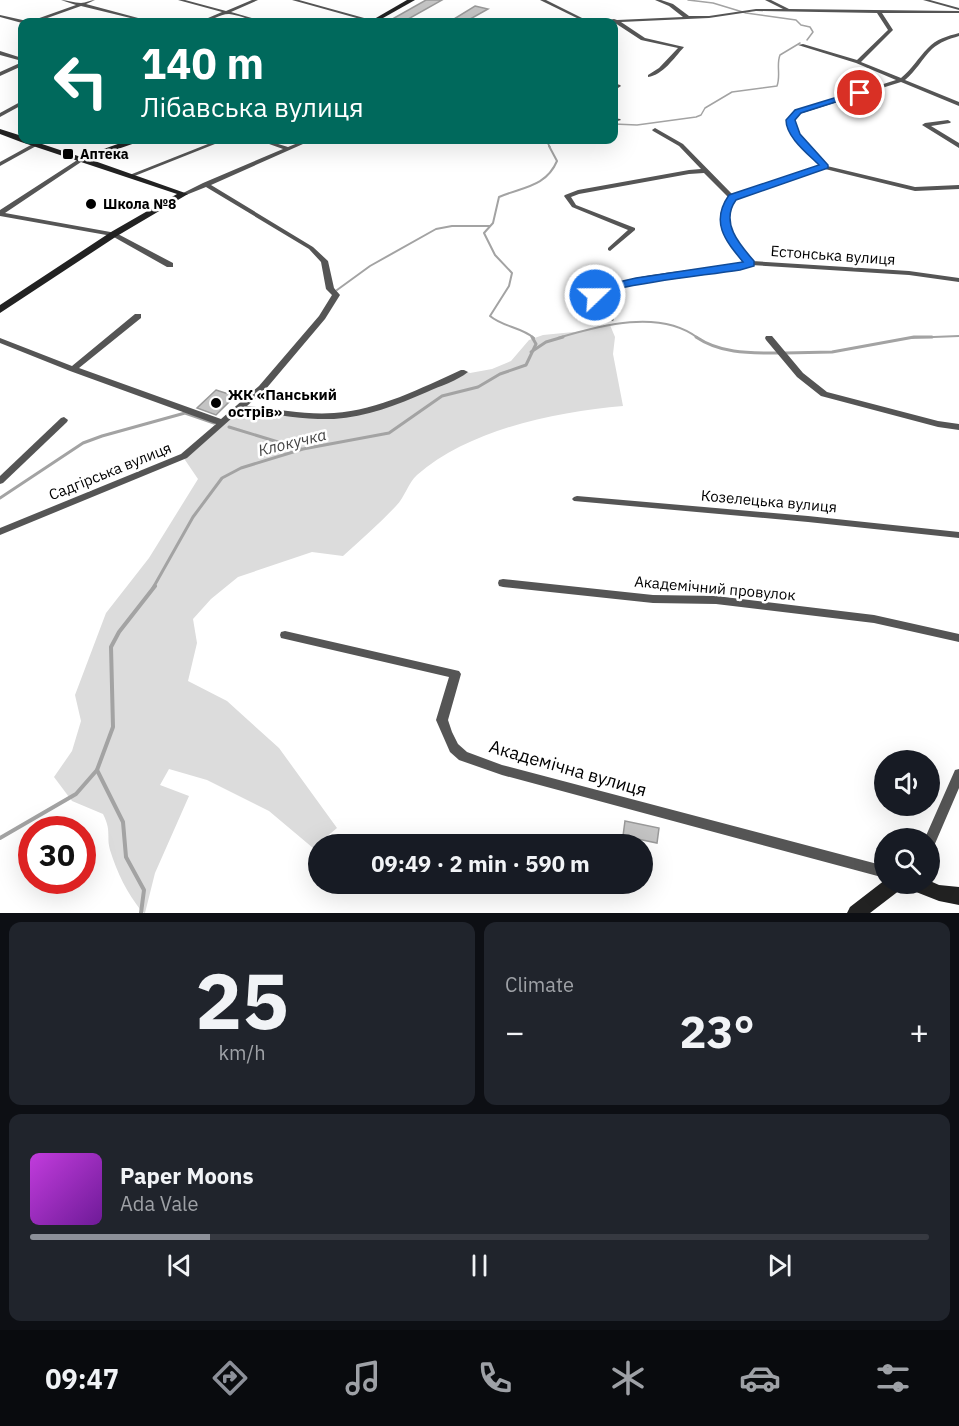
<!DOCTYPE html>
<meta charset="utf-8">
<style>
:root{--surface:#171b24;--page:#20242c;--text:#f1f3f6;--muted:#9ea1a6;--line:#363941;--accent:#8c9099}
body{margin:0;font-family:"IBM Plex Sans",sans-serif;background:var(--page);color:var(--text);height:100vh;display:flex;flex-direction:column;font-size:22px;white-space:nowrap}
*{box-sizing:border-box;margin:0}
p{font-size:20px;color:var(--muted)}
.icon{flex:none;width:33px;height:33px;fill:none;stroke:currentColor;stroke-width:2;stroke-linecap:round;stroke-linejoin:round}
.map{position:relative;height:913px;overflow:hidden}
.drawer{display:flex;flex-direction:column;gap:9px;padding:9px;background:#0d0f14;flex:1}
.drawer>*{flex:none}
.top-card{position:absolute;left:18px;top:18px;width:600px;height:126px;border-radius:12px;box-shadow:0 6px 24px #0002;background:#00695c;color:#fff;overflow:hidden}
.tools{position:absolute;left:874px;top:750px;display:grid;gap:12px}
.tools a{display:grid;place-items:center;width:66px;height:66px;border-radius:50%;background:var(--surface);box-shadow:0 6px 24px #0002;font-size:30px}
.speed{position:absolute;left:18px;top:816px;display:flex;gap:12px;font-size:30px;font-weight:700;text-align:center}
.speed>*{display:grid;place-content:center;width:78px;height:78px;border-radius:50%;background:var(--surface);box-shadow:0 6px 24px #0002;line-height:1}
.speed .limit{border:9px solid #d22;background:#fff;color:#111}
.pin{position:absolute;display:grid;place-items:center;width:51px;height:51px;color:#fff;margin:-26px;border:3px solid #fff;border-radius:50%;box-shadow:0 2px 6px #0007}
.me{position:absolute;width:66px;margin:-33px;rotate:68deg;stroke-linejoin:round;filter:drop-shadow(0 0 4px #0008)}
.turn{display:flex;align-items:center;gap:21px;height:126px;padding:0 24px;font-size:27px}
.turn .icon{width:78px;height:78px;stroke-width:2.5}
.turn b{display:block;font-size:42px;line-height:51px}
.big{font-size:45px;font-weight:700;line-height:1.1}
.drawer .tile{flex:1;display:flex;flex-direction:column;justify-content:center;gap:9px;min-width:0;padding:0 21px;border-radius:12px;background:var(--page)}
.drawer .dial{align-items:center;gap:0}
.dial b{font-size:78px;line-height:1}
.song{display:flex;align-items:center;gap:18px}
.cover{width:72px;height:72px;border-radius:9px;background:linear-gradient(135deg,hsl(290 70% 55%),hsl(280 70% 35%))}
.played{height:6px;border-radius:3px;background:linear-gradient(90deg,var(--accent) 20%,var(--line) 20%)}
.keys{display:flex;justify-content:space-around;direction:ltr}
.heat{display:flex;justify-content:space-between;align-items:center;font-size:33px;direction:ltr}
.drawer .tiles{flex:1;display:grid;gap:9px;grid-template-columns:1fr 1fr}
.tile:last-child{grid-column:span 2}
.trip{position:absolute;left:308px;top:834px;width:345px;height:60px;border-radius:30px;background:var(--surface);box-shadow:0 6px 24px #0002;font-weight:700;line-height:60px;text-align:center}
.dock{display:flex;height:96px;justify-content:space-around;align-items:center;background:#090b0e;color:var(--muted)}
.dock .icon{width:42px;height:42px}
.dock .current{color:var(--accent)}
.dock b{font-size:27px;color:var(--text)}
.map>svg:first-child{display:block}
.green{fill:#dcdcdc}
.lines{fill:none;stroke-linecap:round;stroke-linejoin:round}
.stream-far3{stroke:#a3a3a3;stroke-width:1.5}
.stream-far2{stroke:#a3a3a3;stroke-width:2}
.stream-far1{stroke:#a3a3a3;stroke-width:3}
.stream{stroke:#a3a3a3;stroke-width:4}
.building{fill:#c4c4c4;stroke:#999;stroke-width:1.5}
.street{fill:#555;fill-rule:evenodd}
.secondary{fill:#222;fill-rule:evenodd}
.route{fill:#1a73e8;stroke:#114b97;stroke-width:1.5}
.poi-dot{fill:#000;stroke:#fff;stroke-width:2}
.labels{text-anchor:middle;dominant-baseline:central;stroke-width:5;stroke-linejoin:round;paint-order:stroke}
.far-poi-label{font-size:14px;font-weight:bold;fill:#000;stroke:#fff;text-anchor:start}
.street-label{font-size:15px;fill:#000;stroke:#fff}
.poi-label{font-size:15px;font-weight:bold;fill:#000;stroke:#fff;text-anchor:start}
.water-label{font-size:16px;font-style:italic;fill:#444;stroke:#fff}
.near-street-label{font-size:18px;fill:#000;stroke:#fff}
</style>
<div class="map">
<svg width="959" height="913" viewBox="0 0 959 913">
<rect width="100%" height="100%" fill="#fff"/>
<path class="green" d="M610,325L615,337L613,354L623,406C555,412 470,429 417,475C408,483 405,497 396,506C380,523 361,540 343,556L312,552L238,577L211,599L193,619L197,643L188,681L227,701L279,748L337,828L313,848L269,811L207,780L169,769L160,785L189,796L155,873L145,913L142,912C126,891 118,875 110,850C106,836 112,832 103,814L72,801L54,777L72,751L81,721L75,695L106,613L149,558L198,479L183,457L241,407C289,412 338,421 384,406C412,397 438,382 465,371L470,373L492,369L511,361L529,340L543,335L584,331Z"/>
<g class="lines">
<g class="stream-far3">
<path d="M688,0L713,3L746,13L796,20L801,25L810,27L813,32L807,40"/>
<path d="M614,124L637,125L696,117L701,115L705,108L732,92L777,86C781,75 776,65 780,55L800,43"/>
<path d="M549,140L547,142L550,147"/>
</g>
<g class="stream-far2">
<path d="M337,290L370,266L436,229L452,226H490"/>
<path d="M534,338C521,327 503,327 490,316L509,286L512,273L495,255L484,233L493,223L499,197C522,187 546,187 557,161L549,146"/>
<path d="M558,338C601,325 660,309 698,338"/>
<path d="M908,338L959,336"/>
</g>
<g class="stream-far1">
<path d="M696,337C721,354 750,353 779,353"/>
<path d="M531,352L546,342L563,337"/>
<path d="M785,353L832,352L914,337H932"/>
<path d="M229,427L301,449"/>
<path d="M0,498L83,443L102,436L185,413L214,423"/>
<path d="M153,588L193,517L222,478L241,468L303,449L389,433L442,396L478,387L500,374L526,365L536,344L532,337"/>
</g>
<g class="stream">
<path d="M97,770L123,822L126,857L144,890L141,913"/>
<path d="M0,838L76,794L97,770L113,727L111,647L119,632L155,586"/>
</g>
</g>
<g class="building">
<path d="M426,0H442L403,22H387Z"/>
<path d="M475,6L488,9L465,22H449Z"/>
<path d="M216,390L235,396L216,415L197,408Z"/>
<path d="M625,821L659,828L657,843L623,836Z"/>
</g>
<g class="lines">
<g class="street">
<path d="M61,0C67,0 74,3 81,3C86,3 90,0 95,0L86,4L153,22H147L81,6L36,22H31V21L76,5Z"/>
<path d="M178,0H185L226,11L252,0H258L231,12L266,22C254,23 241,15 229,14C219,14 211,22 201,22V21L222,12Z"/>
<path d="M292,0H299L375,21L371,22Z"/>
<path d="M540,0H546L590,22H585Z"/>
<path d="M655,0H661L673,4L689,16H709L756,9H783L765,0H771L789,9L959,11V13H882L893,30L861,62L901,78C912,69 918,58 928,48C936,39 948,36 959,33V36C949,39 940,42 932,49C922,59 916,71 905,80L959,102V106L901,82L796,115L794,121L795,128L798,134L827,166L915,187L959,185V189L915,191L825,169L735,199L726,216L735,242L752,261L909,271L959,278V282L909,275L751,265L740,269C703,273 629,276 599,296V303L614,319L613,321H607L591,303V295C615,274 705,269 739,265L746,262L729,242L720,216L729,198L704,173L689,174L579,194L571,197L576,205L635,228V230L610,251L608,250V248L628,230L572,207L564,196L565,195L578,190L689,170L701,169L679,146L653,131L652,130L655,128L683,144L733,195L821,166C809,150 781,135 792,113L896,80L856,63L798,45L803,44L857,60L888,30L877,13L756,11L709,18L621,22L645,38L684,47C674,58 663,75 648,77V75L659,68L678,48L641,40L615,23L598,22L614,19L617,20L683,17L669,6Z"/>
<path d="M923,0H930L959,8V10Z"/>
<path d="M0,15L27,21V22L22,23L0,17Z"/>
<path d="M0,51L22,58V61L0,55Z"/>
<path d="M20,63H22V66L0,76V72Z"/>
<path d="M614,83L620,85L621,86L618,88L614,87Z"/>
<path d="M22,101V105L0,117V113Z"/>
<path d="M614,118L620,119L621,120L614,122Z"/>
<path d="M948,120L951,122L950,123L931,126L959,143V148L922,125L925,123Z"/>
<path d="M40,140H47L0,166V162Z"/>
<path d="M218,140H225L132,177L127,176Z"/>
<path d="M258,140H265L288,147L305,140H312L211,185L313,247L328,261L334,288L340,295L325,319L265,390L247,406C276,409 305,415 334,413C379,410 421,388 461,370H464L468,372C457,381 440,386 427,392C397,405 366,417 334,419C303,420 272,414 241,410L187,458L0,535V528L181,454L216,424L70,371L0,343V338L72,366L135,314H141V318L79,368L221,419L259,386L319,316L332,295L326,289L321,262L309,249L206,187L186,195L181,194L203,183L283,149Z"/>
<path d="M82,157L84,158V160L5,213L116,233L173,263V267H167L112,236L0,216V210Z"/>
<path d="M766,336H772L803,373L827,392L938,421L959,424V430L938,427L821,396L797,377L766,340L765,338Z"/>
<path d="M64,417L68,420L67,422L3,483L0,484V476L61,418Z"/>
<path d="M577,496L808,516L959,532V538L808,522L574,501L572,499L574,497Z"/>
<path d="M503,579L653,595L716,596L874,615L959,634V642L874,623L716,604L653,603L503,587L499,586L498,583L499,580Z"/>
<path d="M285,631L459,671L461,674L448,720L452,732L458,744L467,752L502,765L885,866V878L502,775L459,760L450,752L436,720L449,677L281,638L280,635L281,632Z"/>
<path d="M959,769V788L934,846L930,848V838H925L955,770Z"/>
</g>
<g class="secondary">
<path d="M407,0H415L376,22H369Z"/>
<path d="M0,129L22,136V140H30L81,157L129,140H139L138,142L89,159L188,194L117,236L0,313V305L111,232L177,194L21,142L0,134Z"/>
<path d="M885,880V884H903L900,890L870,913H847L850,907Z"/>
<path d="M930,881L939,885L959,887V905L939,901L911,890L908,884H930Z"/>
</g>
</g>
<path class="route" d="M857,91L864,93L801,113L795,120L800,134L828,165V168L736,200C720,222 739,244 754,261V266L740,270C699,276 657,280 617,289C607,291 601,299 591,297V293L601,286L636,278L743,262C725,240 710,222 729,195L819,165C808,154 786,137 786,120L795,110Z"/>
<g class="poi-dot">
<rect x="62" y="148" width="12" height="12" rx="3"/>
<circle cx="91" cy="204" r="6"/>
<circle cx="216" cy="403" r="6"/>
</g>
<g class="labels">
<g class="far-poi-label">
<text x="80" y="154">Аптека</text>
<text x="103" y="204">Школа №8</text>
</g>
<g class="street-label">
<text transform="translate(833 255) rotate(4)">Естонська вулиця</text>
<text transform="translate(110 471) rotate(-22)">Садгірська вулиця</text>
<text transform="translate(769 501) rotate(5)">Козелецька вулиця</text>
<text transform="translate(715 588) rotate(5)">Академічний провулок</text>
</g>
<g class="poi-label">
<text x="228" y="394">ЖК «Панський<tspan x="228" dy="17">острів»</tspan></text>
</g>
<g class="water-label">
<text transform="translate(292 442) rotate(-14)">Клокучка</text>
</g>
<g class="near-street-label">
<text transform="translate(568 768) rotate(16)">Академічна вулиця</text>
</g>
</g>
</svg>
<div class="tools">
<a><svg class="icon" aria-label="sound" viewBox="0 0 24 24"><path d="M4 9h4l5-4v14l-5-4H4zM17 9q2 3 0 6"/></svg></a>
<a><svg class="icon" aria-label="search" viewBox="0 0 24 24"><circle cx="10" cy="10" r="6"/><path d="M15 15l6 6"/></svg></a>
</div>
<div class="speed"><div class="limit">30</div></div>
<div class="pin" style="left:860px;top:93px;background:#d93025"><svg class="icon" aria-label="arrive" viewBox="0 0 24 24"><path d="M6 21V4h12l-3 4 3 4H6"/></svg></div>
<svg class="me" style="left:595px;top:295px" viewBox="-20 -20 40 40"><circle r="17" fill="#1a73e8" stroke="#fff" stroke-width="3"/><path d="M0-11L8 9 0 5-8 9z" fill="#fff"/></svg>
<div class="trip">09:49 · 2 min · 590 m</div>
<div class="top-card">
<div class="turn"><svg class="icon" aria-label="left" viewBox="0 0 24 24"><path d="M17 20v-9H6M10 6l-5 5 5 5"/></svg><div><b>140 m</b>Лібавська вулиця</div></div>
</div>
</div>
<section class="drawer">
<div class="tiles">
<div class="tile dial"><b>25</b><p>km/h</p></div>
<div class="tile"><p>Climate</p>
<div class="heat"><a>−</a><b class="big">23°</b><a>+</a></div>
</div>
<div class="tile">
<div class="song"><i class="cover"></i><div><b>Paper Moons</b><p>Ada Vale</p></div></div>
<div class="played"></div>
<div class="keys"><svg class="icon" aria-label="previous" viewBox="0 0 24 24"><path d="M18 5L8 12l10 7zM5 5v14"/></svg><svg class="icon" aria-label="pause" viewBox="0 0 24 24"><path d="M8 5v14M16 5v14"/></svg><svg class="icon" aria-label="next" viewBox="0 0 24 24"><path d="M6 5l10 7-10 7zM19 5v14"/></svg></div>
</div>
</div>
</section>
<nav class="dock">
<b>09:47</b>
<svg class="icon current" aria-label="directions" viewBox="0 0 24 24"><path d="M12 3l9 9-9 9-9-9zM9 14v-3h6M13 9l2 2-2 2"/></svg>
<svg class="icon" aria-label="music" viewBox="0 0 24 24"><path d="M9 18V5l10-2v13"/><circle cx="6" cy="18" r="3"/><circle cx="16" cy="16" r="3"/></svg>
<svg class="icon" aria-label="phone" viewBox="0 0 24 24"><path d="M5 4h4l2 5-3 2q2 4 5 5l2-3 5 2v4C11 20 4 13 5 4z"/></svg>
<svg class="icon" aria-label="climate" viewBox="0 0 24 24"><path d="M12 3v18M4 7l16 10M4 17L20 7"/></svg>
<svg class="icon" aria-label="car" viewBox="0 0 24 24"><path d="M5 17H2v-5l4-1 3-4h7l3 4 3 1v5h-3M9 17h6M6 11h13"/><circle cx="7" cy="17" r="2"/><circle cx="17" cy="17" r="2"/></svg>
<svg class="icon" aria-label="filters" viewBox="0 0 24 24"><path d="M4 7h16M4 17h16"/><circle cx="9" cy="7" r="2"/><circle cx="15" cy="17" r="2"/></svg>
</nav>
